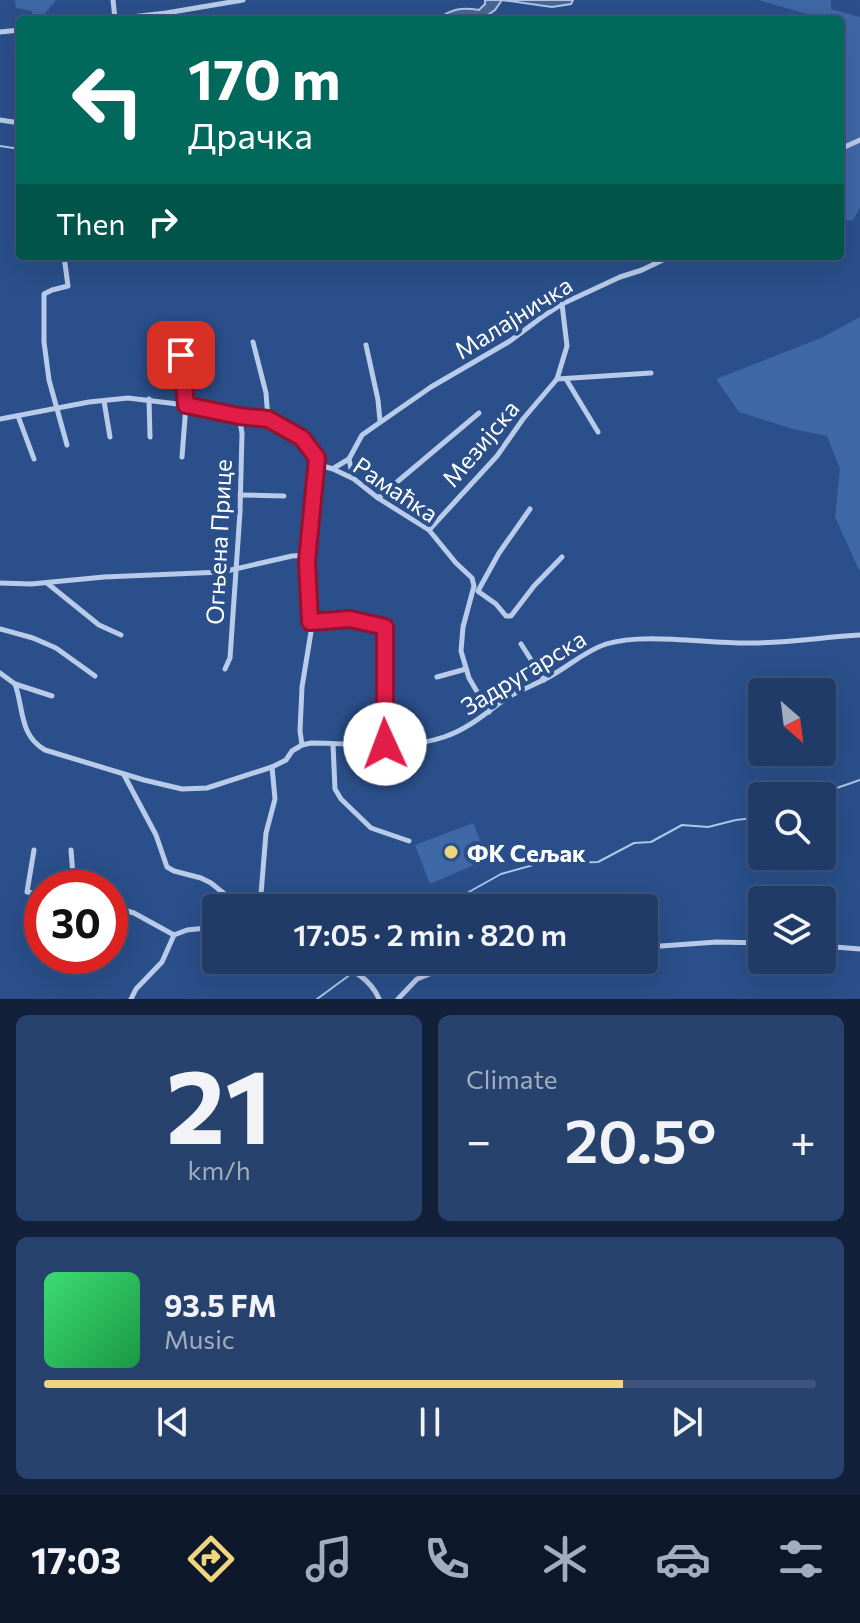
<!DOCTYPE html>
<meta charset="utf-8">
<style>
:root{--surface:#203b68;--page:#28426e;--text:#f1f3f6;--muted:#a2adc0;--line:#3d557c;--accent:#f0d57f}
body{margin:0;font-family:Commissioner,sans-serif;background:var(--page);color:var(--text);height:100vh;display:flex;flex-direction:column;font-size:30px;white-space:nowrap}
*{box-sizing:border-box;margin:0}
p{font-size:26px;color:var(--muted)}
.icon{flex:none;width:44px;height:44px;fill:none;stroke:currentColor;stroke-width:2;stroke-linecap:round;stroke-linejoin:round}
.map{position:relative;height:999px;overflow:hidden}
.sheet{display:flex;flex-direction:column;gap:16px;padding:16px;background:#122039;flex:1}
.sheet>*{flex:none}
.guide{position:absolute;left:16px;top:16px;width:828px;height:244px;border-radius:8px;box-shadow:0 8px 32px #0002,0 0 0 2px var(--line);background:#00695c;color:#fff;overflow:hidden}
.needle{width:52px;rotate:152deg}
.controls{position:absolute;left:748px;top:678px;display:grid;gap:16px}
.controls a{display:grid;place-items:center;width:88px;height:88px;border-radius:8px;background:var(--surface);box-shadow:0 8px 32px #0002,0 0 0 2px var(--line);font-size:40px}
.speed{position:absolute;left:24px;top:870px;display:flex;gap:16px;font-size:40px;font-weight:700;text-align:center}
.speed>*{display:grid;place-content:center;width:104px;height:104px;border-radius:50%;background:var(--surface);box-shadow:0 8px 32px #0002,0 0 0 2px var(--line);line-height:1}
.speed .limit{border:12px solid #d22;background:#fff;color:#111}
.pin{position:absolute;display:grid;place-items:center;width:68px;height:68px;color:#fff;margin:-34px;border-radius:16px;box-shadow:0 4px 12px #0006}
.me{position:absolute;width:88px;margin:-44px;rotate:358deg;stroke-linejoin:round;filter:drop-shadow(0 0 6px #0008)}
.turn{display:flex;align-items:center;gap:28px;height:168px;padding:0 40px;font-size:36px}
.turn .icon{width:104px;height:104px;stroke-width:2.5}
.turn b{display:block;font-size:56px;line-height:68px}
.then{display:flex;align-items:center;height:76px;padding:0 40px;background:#0003;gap:16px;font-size:30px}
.big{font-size:60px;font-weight:600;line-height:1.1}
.sheet .widget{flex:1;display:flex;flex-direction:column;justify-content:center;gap:12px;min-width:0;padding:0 28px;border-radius:12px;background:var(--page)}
.sheet .dial{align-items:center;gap:0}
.dial b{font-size:104px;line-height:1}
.song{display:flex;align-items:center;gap:24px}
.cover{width:96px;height:96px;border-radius:12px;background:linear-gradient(135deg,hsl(140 70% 55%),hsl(140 70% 35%))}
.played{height:8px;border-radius:4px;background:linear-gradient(90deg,var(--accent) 75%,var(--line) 75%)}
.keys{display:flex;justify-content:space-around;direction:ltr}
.heat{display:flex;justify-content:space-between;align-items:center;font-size:44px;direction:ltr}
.sheet .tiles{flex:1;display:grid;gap:16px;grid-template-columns:1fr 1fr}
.widget:last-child{grid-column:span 2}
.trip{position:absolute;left:202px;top:894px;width:456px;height:80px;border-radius:8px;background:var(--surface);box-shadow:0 8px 32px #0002,0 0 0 2px var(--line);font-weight:600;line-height:80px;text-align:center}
.tabs{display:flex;height:128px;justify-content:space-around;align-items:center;background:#0d182a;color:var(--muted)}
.tabs .icon{width:56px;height:56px}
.tabs .selected{color:var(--accent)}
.tabs b{font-size:36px;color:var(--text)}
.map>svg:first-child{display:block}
.green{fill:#3f68a6}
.water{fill:#4c6690;stroke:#adc6e9;stroke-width:2}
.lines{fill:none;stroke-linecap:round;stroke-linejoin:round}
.stream{stroke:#adc6e9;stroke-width:2}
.minor{stroke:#b8cbe9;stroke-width:5}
.route-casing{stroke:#92132f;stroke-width:20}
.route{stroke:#e11d48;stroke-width:14}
.poi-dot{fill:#f0d57f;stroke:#2a4f8a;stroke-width:3}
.labels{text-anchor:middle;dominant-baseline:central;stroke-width:8;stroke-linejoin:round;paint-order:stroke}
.street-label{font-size:24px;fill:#fff;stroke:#2a4f8a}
.poi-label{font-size:24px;font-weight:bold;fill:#fff;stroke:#2a4f8a;text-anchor:start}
</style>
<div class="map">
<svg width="860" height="999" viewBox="0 0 860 999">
<rect width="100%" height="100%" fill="#2a4f8a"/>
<g class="green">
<path d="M15,0H56L41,18L32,19V11L16,8Z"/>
<path d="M758,0H831V9L860,17V208L853,220L840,221V20H807V14Z"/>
<path d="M860,317V570H859L835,517L840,469L827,436L793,429L739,412L716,379L821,338Z"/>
<path d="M473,823L488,859L430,884L415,845Z"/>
</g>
<path class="water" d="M485,0H573L571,4L552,7L502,0L495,10L483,18L470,16L452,20H436C451,9 461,7 479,10L485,4Z"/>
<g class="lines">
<g class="stream">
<path d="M0,146L20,149"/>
<path d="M821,796L831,790L860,780"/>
<path d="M431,908L467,893L501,874L537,864L598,862L634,843L651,842L682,825L708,827L736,820L762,817"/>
<path d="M317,999L370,960"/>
</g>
<g class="minor">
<path d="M113,0L115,19"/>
<path d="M105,20L166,13L243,0"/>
<path d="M0,32L20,30"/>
<path d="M0,120L20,123"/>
<path d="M840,149L860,140"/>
<path d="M64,256L68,286L52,290L44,294V342L49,380L67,445"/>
<path d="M177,332L186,405L182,457"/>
<path d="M253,342L266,393L268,419"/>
<path d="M366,345L378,400L380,421"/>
<path d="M557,379L651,373"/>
<path d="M566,379L598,432"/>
<path d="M149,399L150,437"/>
<path d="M104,401L110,437"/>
<path d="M18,416L34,459"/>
<path d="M0,419L89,402L128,398L186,405L239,416L268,419L302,438L323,466L333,469L354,479L378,498L429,530L456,563L472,578L474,586L463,627L461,651L469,678L489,712"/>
<path d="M349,459L353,478"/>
<path d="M334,468L349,459L362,435L372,428L431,387L510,341L542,317L562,304L620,277L642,270L671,256"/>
<path d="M240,495L284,496"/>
<path d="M378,498L479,413"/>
<path d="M429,530L497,456L523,419L557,379L567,346L562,304"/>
<path d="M0,583L31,584L104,577L222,572L292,556L308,555"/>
<path d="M47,583L99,625L121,635"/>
<path d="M478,591L499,553L530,509"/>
<path d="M479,592L496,604L506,616H511L534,586L562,557"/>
<path d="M310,622L350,619L385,627V744"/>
<path d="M0,629L33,638L56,648L95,676"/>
<path d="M521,644L544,680"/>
<path d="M225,669L230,658L240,512L242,433L239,416"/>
<path d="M0,673L15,684C24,709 19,735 45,750L144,780L182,789L207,788L272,767L286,760L292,751L302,745L311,743C354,743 403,751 444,737C468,729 485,714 505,699C517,691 530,687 543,680C565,670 582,652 606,644C644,632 709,644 751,643C787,643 824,637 860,635"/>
<path d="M437,677L466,669"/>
<path d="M15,684L52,696"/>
<path d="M333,744L335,789L341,799L371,828L409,841"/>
<path d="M302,745L300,731L302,687L311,632L307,561L317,459"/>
<path d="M124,775L156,835L167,867L174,871L201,878L211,883L242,908"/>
<path d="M34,850L27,892L42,894"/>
<path d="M71,850L74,888"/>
<path d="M110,906L134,913L174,935L187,930L216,927"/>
<path d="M242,906L259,899L261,894L266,833L275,799L272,767"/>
<path d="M644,945L661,946L717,942L762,943"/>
<path d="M822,946L860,949"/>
<path d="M326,960C347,966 370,977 379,999"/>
<path d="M131,999L136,989L162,962L174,935"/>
<path d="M398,999L417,979L462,961L469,960"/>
</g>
</g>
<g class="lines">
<defs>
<path id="route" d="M181,355L186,405L239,416L268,419L302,438L317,458L307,561L310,622L350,619L385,627V744"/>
</defs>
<use href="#route" class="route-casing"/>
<use href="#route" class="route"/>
</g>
<circle class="poi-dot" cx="451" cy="852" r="8"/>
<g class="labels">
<g class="street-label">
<text transform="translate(513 317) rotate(-32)">Малајничка</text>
<text transform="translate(480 443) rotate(-50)">Мезијска</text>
<text transform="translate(396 489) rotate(34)">Рамаћка</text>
<text transform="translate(218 542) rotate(-87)">Огњена Прице</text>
<text transform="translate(523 672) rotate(-31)">Задругарска</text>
</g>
<g class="poi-label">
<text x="467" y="852">ФК Сељак</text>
</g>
</g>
</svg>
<div class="controls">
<a><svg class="needle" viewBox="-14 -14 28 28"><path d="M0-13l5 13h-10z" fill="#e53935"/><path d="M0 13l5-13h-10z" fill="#a2adc0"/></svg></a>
<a><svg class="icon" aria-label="search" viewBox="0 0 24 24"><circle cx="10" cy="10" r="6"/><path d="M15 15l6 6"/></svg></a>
<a><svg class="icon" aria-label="layers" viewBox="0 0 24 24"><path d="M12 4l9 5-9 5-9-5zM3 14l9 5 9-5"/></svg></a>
</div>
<div class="speed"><div class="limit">30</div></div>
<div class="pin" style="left:181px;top:355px;background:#d93025"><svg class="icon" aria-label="arrive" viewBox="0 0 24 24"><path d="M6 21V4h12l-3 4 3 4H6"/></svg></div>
<svg class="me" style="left:385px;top:744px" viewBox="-20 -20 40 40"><circle r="19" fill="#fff"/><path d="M0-13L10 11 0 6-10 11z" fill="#e11d48"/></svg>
<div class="trip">17:05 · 2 min · 820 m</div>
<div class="guide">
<div class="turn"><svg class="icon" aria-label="left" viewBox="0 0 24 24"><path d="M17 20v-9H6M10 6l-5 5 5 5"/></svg><div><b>170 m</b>Драчка</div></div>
<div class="then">Then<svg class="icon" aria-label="right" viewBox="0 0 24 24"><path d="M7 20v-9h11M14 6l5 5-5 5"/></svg></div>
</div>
</div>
<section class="sheet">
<div class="tiles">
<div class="widget dial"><b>21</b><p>km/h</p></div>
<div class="widget"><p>Climate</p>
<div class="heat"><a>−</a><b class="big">20.5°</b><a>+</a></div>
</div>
<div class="widget">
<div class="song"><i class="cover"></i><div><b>93.5 FM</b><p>Music</p></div></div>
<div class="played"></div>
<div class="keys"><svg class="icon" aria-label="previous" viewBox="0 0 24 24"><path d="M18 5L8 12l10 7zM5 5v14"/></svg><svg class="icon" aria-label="pause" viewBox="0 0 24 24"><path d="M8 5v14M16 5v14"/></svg><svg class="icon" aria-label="next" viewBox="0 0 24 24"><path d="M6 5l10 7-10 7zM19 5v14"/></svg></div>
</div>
</div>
</section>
<nav class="tabs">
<b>17:03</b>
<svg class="icon selected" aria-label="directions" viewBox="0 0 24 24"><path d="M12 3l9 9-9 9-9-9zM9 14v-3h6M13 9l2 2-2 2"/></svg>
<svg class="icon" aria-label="music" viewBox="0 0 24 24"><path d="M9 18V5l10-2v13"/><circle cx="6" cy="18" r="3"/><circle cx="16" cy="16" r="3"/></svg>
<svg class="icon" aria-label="phone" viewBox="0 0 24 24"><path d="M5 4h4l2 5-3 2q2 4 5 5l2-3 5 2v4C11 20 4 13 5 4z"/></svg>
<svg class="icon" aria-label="climate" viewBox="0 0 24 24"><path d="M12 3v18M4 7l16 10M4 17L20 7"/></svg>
<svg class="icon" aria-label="car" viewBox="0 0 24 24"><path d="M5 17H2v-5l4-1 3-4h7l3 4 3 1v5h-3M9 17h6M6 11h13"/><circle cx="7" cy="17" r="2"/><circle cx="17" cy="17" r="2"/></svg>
<svg class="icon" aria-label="filters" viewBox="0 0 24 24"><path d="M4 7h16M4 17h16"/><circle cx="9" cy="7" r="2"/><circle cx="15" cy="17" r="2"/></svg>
</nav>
